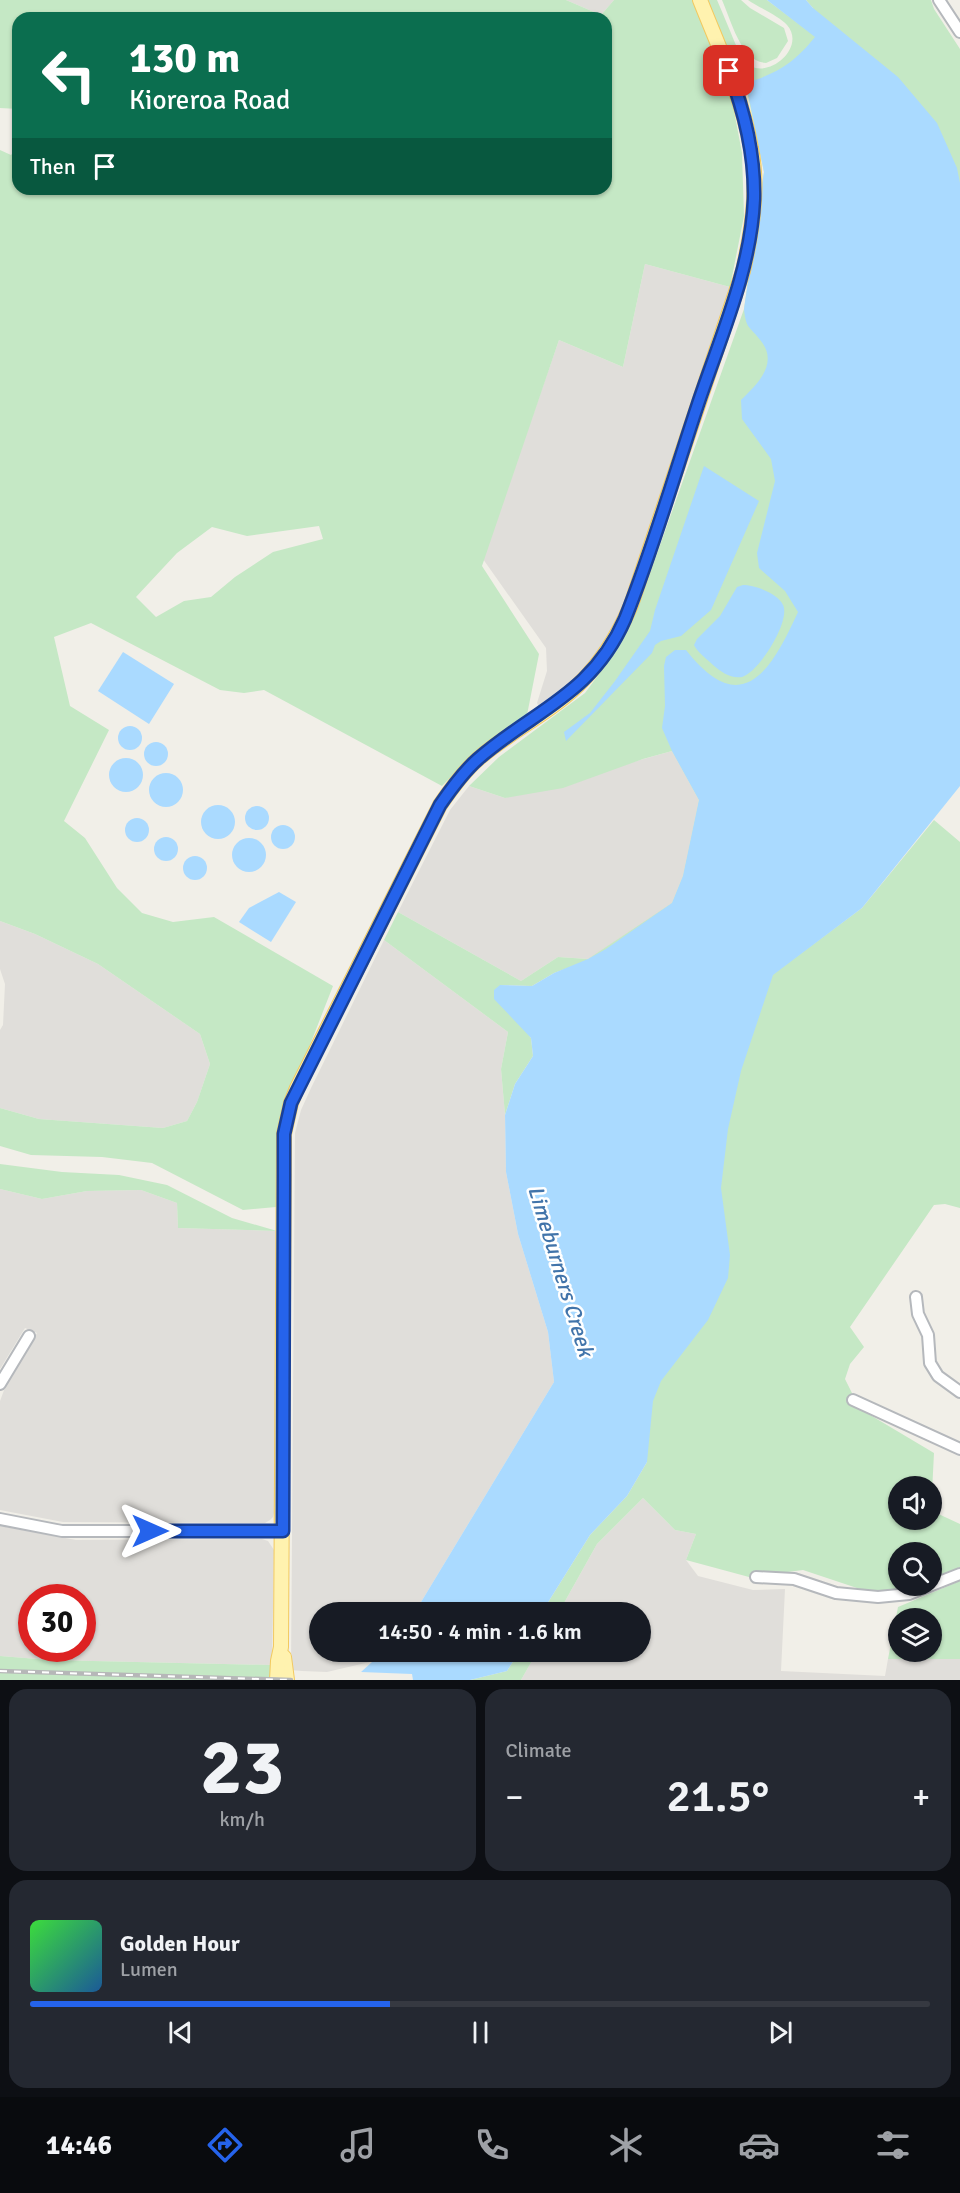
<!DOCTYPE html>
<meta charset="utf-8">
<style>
:root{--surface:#171b24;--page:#242831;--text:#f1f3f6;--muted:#9ea1a6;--line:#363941;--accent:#2563eb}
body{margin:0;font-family:Signika,sans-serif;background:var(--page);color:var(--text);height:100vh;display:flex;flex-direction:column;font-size:22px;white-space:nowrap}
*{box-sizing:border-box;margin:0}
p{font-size:20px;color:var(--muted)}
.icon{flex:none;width:33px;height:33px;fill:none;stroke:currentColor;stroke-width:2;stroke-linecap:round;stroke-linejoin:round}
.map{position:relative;height:1680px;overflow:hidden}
.drawer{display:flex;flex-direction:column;gap:9px;padding:9px;background:#0d0f14;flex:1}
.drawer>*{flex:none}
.banner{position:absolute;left:12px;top:12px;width:600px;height:183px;border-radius:18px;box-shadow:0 2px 4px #0004;background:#0b6e4f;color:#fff;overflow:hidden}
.tools{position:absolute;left:888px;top:1476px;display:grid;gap:12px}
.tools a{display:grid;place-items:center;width:54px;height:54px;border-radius:50%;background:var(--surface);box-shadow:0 2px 4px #0004;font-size:30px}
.speed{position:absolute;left:18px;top:1584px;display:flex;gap:12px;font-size:30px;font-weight:700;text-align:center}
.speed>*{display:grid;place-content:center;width:78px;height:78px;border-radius:50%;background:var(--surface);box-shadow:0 2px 4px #0004;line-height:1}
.speed .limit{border:9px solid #d22;background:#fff;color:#111}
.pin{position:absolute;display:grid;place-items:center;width:51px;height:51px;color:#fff;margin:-26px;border-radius:12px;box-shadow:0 3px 9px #0006}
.me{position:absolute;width:66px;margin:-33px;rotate:90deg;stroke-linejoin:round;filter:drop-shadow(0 0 4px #0008)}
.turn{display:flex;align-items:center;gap:21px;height:126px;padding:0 18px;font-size:27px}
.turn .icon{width:78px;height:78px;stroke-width:2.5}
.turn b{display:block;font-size:42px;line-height:51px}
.then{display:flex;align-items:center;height:57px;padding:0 18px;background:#0003;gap:12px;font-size:22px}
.big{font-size:45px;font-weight:600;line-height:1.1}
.drawer .widget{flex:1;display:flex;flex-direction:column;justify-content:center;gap:9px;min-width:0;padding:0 21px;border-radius:18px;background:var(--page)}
.drawer .dial{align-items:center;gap:0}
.dial b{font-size:78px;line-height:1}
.song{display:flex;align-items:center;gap:18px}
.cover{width:72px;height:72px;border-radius:9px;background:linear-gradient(135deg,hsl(120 70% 55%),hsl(210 70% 35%))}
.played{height:6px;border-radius:3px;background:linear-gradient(90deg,var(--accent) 40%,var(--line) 40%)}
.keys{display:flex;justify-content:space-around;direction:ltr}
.heat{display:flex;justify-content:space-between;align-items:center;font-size:33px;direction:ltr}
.drawer .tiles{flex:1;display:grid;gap:9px;grid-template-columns:1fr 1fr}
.widget:last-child{grid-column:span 2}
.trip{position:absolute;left:309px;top:1602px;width:342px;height:60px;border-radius:30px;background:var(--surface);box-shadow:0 2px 4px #0004;font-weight:600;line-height:60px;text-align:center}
.dock{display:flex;height:96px;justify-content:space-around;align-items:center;background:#090b0e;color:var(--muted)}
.dock .icon{width:42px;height:42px}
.dock .current{color:var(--accent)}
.dock b{font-size:27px;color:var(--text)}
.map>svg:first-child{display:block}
.industrial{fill:#e0deda;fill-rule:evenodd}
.green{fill:#c5e8c5;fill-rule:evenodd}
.water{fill:#aadaff}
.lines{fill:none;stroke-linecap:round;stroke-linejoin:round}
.minor-casing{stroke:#b5b8bc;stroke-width:14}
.major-casing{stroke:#f2c960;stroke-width:16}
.minor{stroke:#fff;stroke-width:10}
.major{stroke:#fff2af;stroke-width:14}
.rail-casing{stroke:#b6b7b8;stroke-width:4.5}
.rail{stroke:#fff;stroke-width:2;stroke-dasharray:7;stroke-linecap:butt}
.route-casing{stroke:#184099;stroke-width:15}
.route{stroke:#2563eb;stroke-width:10}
.labels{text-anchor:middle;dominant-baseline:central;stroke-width:5;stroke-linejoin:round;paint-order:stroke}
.water-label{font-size:22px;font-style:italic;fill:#4174aa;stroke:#fff}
</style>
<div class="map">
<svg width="960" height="1680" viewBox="0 0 960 1680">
<rect width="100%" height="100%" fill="#f1efe8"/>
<g class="industrial">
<path d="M566,0H614L601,15Z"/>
<path d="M645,264L730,287L618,620L588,667L540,709L537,703L547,671L546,648L483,559L559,340L623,367Z"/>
<path d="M672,751L699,800L683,876L672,903L606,949L588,959L558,957L521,981L398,912L450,810L469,786L505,798Z"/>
<path d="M0,921L35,934L98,964L200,1034L210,1064L197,1102L187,1121L163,1128L39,1119L0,1108V1030L3,1025L5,984L0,969Z"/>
<path d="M384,940L508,1032L501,1069L505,1115L506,1172L518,1234L548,1332L554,1382L415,1612H320V1652H383L374,1661L327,1672L302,1671L291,1670L295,1133L301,1110L311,1088Z"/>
<path d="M0,1189L42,1199L87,1191L141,1190L177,1203L178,1228L277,1231L275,1509L273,1517L270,1520L265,1523L63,1522L0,1510V1401L6,1385L37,1333L25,1328L0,1369Z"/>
<path d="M643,1498L675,1530L696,1534L686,1560L698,1576L753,1590L785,1589L781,1671L885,1676L888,1659H960V1680H521L537,1652H640V1612H559L597,1544Z"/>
<path d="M0,1526L76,1540L262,1539L268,1541L274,1550L272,1665L50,1660L0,1656ZM32,1598H82V1648H32Z"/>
</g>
<g class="green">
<path d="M0,0H566L601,15L614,0H693L731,95L742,153L744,216L730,287L645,264L623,367L559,340L482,566L539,654L527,715L474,754L442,786L264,690L244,693L220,690L91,623L54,637L70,706L109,730L64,821L85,838L117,888L142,913L173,922L214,917L333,986L277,1129L276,1207L243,1210L152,1163L102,1157L31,1155L0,1146V1108L39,1119L163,1128L187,1121L197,1102L210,1064L200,1034L98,964L35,934L0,921V150L11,155L18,147V189H606V18H18V109L0,108ZM319,526L323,539L273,552L235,577L211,597L184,601L156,617L136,597L177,553L212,527L247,536Z"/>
<path d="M707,0H717C723,14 729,28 735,43C738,48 739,55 743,60C763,85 808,49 787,25C779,16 758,7 748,0H767L815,36L833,871L554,973L532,986L500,985L523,1027L531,1038L533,1056L515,1084L505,1115L501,1069L508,1032L384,940L398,912L521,981L558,957L588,959L672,903L683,876L699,800L672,751L643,759L563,788L505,798L469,786L499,757L585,693L616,651L637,610L744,309L764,172L744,77L731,56Z"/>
<path d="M722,0H741L750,8L784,28L788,41L777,58L766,63C741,62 731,20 722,0Z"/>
<path d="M806,0H931L934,9L960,49V614L853,212L813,8Z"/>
<path d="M934,820L960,842V1208L945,1204L934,1205L850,1327L864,1347L850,1364L845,1379L852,1393L855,1406L934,1453L932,1492V1486H898V1520H932V1511L960,1524V1567L932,1579V1552H898V1586H916L901,1592L878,1595L803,1570L749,1577L686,1560L696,1534L675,1530L643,1498L597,1544L559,1612H542L590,1535L627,1496L647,1462L602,1101L862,908Z"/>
<path d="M0,1164L62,1172L119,1175L167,1185L232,1218L277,1231L178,1228L177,1203L141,1190L87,1191L42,1199L0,1189Z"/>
<path d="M960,1581V1659H888L898,1607ZM898,1618H932V1652H898Z"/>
<path d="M519,1652H537L521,1680H470L507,1671Z"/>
<path d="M0,1656L50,1660L272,1665L271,1680H0Z"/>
</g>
<g class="water">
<path d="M767,0H806L813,8L898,77L937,123L957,168L960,183V786L862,908L773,975L741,1071L728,1129L721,1188L730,1255L728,1278L708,1320L661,1381L653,1401L647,1462L627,1496L590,1535L542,1612H415L554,1382L548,1332L518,1234L506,1172L505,1115L515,1084L533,1056L531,1038L494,999V990L500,985L532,986L554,973L588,959L606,949L672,903L683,876L699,800L672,751L662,728L665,706L664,666L666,657L675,650H686C742,721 771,671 798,612L785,591L759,568L757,553L775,481L771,459L742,419L741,400C757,384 779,364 761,341C750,326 746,330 744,309L764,172L746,83C778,73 794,63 815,37Z"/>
<path d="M704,466L759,501L711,610L681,636L661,641L655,645L652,653L566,741L564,732L590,713L615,681L650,631L655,610Z"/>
<path d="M743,585C754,585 778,593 783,605C791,621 759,672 742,677C731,679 721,672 713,665C707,659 698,653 694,645L697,639L720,616L737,587Z"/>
<path d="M123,652L174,684L149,724L98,691Z"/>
<circle cx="130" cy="738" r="12"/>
<circle cx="156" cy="754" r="12"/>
<circle cx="126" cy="775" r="17"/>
<circle cx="166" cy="790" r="17"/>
<circle cx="218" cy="822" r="17"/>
<circle cx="257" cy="818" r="12"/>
<circle cx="137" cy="830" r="12"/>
<circle cx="283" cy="837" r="12"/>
<circle cx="166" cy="849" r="12"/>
<circle cx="249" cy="855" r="17"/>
<circle cx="195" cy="868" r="12"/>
<path d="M279,892L296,902L271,942L239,922L249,908Z"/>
<path d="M383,1652H519L507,1671L470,1680H413L412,1674L361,1672Z"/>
</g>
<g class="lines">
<defs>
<g id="minor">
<path d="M939,0L960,32"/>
<path d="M916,1297L918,1314L928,1335L930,1363L938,1376L960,1392"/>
<path d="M0,1384L29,1336"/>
<path d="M853,1400L960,1449"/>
<path d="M0,1519L62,1531H283"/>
<path d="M756,1577L794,1579L836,1593L878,1597L909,1594L960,1574"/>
</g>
<g id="major">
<path d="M284,1657L287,1680"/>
<path d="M277,1680L278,1661L281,1647L284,1134L291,1103L297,1088L440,805C451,789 463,772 478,759C509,732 548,714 578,685C602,662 618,636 631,605L743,271C752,231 759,188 751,148C742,96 719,48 700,0"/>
</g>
</defs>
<use href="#minor" class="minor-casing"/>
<use href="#major" class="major-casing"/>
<use href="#minor" class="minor"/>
<use href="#major" class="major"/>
<defs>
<path id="rail" d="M0,1671L291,1680"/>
</defs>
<use href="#rail" class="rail-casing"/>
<use href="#rail" class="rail"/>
</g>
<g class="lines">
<defs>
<path id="route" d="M150,1531H283L284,1174V1134L291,1103L440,805C451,789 463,772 478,759C534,710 592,695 625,619C653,549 674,476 698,404C720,338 751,270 754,199C755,154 745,113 729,71"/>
</defs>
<use href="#route" class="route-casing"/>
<use href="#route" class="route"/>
</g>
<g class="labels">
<g class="water-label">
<text transform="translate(561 1271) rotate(73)">Limeburners Creek</text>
</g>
</g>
</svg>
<div class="tools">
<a><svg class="icon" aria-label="sound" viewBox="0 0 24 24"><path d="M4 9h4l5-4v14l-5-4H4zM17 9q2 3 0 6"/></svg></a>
<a><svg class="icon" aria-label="search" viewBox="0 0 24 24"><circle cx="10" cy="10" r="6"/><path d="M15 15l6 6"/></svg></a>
<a><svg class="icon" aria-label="layers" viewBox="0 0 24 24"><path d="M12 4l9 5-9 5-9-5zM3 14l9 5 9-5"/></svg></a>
</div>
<div class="speed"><div class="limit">30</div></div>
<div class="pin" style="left:729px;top:71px;background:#d93025"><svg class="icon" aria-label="arrive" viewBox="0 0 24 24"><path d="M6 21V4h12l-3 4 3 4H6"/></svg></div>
<svg class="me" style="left:150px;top:1531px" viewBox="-20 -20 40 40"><path d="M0-17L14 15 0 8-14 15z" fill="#2563eb" stroke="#fff" stroke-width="4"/></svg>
<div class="trip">14:50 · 4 min · 1.6 km</div>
<div class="banner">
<div class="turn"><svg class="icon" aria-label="left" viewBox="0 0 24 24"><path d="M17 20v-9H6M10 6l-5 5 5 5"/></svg><div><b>130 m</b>Kioreroa Road</div></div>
<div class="then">Then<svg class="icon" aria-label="arrive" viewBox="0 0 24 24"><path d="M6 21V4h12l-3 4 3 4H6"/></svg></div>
</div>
</div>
<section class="drawer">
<div class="tiles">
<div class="widget dial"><b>23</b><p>km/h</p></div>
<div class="widget"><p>Climate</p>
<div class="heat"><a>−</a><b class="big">21.5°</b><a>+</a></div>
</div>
<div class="widget">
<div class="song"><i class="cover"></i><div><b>Golden Hour</b><p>Lumen</p></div></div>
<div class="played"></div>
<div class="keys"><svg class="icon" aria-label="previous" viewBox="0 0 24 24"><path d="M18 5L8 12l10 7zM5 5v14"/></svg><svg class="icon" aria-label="pause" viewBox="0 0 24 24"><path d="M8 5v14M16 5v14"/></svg><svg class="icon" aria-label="next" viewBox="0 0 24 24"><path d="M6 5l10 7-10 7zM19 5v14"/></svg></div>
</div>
</div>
</section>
<nav class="dock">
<b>14:46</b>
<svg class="icon current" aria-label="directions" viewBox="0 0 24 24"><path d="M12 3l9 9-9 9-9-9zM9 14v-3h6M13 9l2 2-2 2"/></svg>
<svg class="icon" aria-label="music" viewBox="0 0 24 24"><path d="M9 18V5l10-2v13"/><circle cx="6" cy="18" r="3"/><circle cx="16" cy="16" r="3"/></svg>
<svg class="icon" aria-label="phone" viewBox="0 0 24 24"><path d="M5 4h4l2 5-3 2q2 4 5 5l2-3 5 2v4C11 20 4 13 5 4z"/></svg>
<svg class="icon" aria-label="climate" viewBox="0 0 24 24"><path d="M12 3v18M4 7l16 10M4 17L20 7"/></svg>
<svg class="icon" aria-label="car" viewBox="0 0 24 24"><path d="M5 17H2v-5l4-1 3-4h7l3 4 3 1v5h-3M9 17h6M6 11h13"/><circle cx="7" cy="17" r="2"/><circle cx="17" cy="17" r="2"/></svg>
<svg class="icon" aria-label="filters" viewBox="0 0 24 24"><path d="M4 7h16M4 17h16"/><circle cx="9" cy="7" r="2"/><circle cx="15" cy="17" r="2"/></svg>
</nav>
